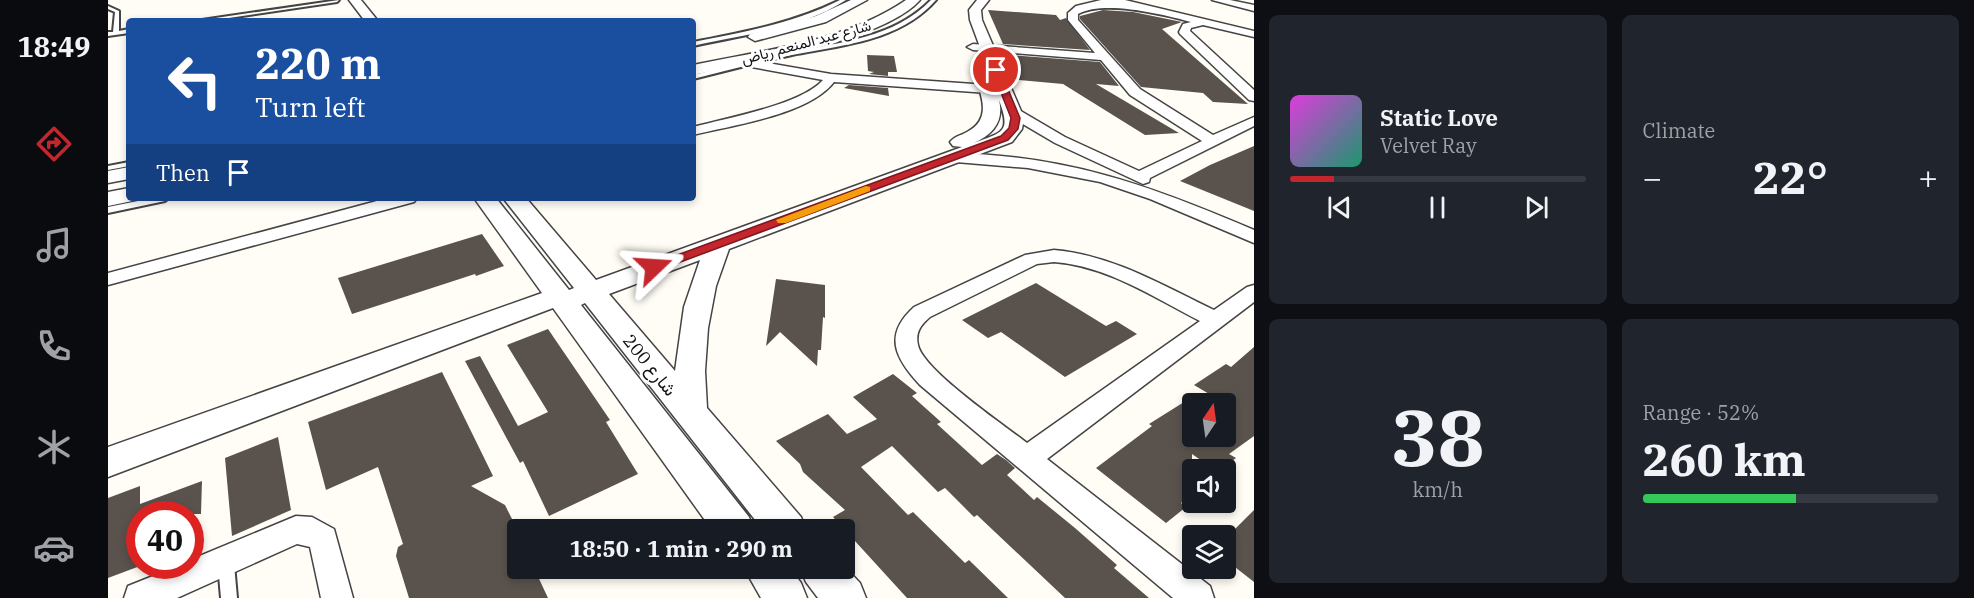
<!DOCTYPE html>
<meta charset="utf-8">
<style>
:root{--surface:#171b24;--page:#20242c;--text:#f1f3f6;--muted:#9ea1a6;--line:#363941;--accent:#c4262e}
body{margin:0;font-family:"IBM Plex Serif",Vazirmatn,serif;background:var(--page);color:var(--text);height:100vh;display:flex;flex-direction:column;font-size:22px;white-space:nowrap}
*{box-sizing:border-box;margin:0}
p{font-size:20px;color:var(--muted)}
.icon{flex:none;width:33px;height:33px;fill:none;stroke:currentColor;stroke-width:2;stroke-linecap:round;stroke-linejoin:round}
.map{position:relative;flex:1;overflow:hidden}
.panel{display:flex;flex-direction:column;gap:15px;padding:15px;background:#0d0f14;width:720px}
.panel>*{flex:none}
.hud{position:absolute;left:18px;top:18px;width:570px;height:183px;border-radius:6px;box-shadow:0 3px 9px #0003;background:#1a4fa0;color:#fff;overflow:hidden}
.needle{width:39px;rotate:13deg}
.fabs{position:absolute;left:1074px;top:393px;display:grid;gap:12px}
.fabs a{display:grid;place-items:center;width:54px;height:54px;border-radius:6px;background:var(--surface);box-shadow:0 3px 9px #0003;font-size:30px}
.speed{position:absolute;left:18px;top:501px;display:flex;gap:12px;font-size:30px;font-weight:700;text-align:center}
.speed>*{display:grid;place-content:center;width:78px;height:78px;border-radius:50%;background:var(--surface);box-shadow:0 3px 9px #0003;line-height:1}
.speed .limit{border:9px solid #d22;background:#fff;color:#111}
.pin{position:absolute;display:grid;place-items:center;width:51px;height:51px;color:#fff;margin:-26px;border:3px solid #fff;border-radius:50%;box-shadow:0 2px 6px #0007}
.me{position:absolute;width:66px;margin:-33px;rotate:70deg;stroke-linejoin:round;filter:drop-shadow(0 0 4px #0008)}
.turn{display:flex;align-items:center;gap:21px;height:126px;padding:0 30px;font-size:27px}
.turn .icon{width:78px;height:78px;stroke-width:2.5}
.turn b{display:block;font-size:42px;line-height:51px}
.then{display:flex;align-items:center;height:57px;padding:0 30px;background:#0003;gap:12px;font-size:22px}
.big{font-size:45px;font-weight:700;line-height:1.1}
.panel .card{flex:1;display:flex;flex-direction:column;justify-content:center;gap:9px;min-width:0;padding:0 21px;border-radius:9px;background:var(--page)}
.panel .dial{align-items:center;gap:0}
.dial b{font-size:78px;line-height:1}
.song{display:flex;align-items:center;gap:18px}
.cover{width:72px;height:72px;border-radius:9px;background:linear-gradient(135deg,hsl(300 70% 55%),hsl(160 70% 35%))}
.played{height:6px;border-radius:3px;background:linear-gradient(90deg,var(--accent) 15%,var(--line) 15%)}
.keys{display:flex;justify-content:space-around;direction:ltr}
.heat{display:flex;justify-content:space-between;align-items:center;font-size:33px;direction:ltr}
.charge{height:9px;border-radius:4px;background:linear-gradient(90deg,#34c759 52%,var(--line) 0)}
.panel .tiles{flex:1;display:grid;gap:15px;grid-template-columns:repeat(2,1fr)}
.trip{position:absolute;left:399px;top:519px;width:348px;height:60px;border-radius:6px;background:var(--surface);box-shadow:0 3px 9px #0003;font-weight:700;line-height:60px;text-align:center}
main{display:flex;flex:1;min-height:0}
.dock{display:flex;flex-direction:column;width:108px;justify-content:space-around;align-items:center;background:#090b0e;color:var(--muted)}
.dock .icon{width:42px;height:42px}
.dock .on{color:var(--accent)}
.dock b{font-size:27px;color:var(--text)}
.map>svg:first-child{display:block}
.building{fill:#5a524d}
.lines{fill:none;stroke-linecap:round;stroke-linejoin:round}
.service-casing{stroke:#444;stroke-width:4}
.minor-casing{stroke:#444;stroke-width:3}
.tertiary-casing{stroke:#444;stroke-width:3}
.service{fill:#fff;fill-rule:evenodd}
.minor{fill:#fff;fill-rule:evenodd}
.tertiary{fill:#fff;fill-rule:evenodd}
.route{fill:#c4262e;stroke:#7f191e;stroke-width:1.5}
.slow{fill:#f59e0b}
.labels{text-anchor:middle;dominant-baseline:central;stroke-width:6;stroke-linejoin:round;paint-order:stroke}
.far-street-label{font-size:15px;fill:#111;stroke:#fff}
.street-label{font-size:18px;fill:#111;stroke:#fff}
</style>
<main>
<nav class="dock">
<b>18:49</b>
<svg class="icon on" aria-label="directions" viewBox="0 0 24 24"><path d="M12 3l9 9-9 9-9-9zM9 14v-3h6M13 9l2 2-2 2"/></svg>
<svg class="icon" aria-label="music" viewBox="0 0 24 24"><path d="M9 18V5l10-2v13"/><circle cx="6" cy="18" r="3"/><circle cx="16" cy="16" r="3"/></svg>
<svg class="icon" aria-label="phone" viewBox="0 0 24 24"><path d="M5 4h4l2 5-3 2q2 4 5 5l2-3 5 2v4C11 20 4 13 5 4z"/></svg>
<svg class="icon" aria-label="climate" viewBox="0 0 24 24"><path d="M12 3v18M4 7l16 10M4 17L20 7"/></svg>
<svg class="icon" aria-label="car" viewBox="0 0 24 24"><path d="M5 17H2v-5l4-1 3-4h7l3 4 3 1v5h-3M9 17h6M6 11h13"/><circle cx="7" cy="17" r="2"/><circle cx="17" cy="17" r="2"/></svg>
</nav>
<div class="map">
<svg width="1146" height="598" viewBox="0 0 1146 598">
<rect width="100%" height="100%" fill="#fffdf5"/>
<g class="building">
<path d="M880,10L948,15L952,20L958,18L982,50L895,44Z"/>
<path d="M995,10L1025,12L1074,22L1054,29L1140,104L1105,102L1095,93L1033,87L972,19V16Z"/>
<path d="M759,55L786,56L789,72H780V76L761,74L766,72L760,71Z"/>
<path d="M901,55L992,62L1011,86L988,84L1071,133L1037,135L955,84L911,80Z"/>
<path d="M741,85L780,88L781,96L736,88Z"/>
<path d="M1146,146V211L1072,181L1102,165Z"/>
<path d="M374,234L396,266L368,276L367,274L244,314L230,278Z"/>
<path d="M668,279L717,285V318L715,317L713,350H710L709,366L672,332L658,346Z"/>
<path d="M928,283L998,326L1008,321L1029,334L957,377L893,332L880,338L854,320Z"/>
<path d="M440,329L502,420L498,422L530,474L441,516L415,461L412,463L357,361L372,356L410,426L440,412L399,345Z"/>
<path d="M1146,347V436L1121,454L1128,458L1112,470H1107L1084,454V492L1073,503L1078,507L1058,523L988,468L1044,426L1041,424L1084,397V436H1118V404L1086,385L1118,364L1123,367Z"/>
<path d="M334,372L385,476L363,486L397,505L410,531V568H426L440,598H301L288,556L290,547L295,544L270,467L218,490L200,422Z"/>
<path d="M785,374L809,393L804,396L833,422L829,424L874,465L889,454L898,460L907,468L899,475L926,500L929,497L967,528L1009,565L1006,568L1041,598H957L869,515L866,517L837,488L830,492L784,446L753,467L800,515L805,512L857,563L861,560L900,598H799L725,517L737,510L695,472L692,464L668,441L720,414L739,434L769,419L745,397Z"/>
<path d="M170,437L183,510L124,536L117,458Z"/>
<path d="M94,481L93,514H32V566L0,578V498L32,486V504Z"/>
<path d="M1146,510V582L1118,560V538Z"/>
</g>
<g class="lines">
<defs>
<g id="service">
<path d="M231,0L229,2L100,21H87Z"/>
<path d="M732,0H738C696,28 634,35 585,46V42C636,32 686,23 732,0Z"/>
<path d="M823,0H828C792,41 735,45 684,55C651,62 618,71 585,79V75C618,67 651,59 684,52C733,42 786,38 823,0Z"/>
<path d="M0,6L11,11V31L21,29V33L0,36V32H5L7,12L0,9Z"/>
<path d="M21,162V166L0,170V166Z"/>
<path d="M45,198H61L57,201L0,213V207Z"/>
<path d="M118,556L124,559L126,564L129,598H113L110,564L112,559Z"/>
</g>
<g id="minor">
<path d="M993,0H1017L1146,31V37L1095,25L1083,28L1082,31L1146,90V101L1141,100L1072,34L1071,32L1075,24L1083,22C1053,14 996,0 970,14V20L1032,89L1105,135L1146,117V126L1042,178L1041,182L1035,184L947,143L901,116L899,113L901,110H911L957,137L1031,171L1094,141L1022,95L993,60L865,50L859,47L865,44L987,53L960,20V13L968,6Z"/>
<path d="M1104,0H1122L1146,5V11Z"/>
<path d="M642,60L723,74L880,85L886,89L880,93L726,82C700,115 625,125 585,135V127C618,118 693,105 715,80L638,66L636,64Z"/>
<path d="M841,153C958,155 1041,185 1146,230V243L1042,199L992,182L920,168L836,161L833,158Z"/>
<path d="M280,198H309L306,202L0,285V273Z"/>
<path d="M946,250C1004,255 1054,285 1106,310L1139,287L1146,285V302L939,459L1102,586L1106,598H1065L812,385C787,358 775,335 806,307L917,255ZM946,262C999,266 1045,297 1092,321L919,443C896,425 815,370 810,345C807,332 813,325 822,317L929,264Z"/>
<path d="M188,516L204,517L226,529L245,598H213L202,547L189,544L69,598H16L20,586L70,566H82V560Z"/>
</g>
<g id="tertiary">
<path d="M241,0H253L270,21H257Z"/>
<path d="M743,0H759L718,22L647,41L640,37L642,34L708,16Z"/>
<path d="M798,0H812C776,41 640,63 585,75V65C656,50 737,42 798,0Z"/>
<path d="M869,0H881L873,10L874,20L916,118L914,129L904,142L621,249L608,286L600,328L597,371L599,408L693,517L698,530H655L477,303L473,305L641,517L646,530H604L445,308L0,477V447L434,293L366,198H388L461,290L466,288L395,198H418L488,280L854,147L845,146L842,142C847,136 852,136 859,132C884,119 874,96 866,74L874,69L882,74L862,20L861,10ZM891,100C903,132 896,132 866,143C886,134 896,121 891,100ZM592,260L576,307L567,371L501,294Z"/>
<path d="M21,167V179L0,183V171Z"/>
<path d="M21,188V198H30L29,200L0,206V192Z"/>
<path d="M736,566L752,583L758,598H710L698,582L692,568H736Z"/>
<path d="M636,568H682L693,583L699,598H653Z"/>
</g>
</defs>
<use href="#service" class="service-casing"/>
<use href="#minor" class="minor-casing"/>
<use href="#tertiary" class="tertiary-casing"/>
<use href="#service" class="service"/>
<use href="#minor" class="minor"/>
<use href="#tertiary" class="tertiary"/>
</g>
<path class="route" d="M888,67L892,70L912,118L910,129L900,140L551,270L546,271L540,267L542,265L893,136L901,128L903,118L884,70Z"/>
<path class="slow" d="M758,186L762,187V191L678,223H670L668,220Z"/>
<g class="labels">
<g class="far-street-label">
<text transform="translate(698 42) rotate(-15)">شارع عبد المنعم رياض</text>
</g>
<g class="street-label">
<text transform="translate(542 365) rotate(51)">شارع 200</text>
</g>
</g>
</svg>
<div class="fabs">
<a><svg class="needle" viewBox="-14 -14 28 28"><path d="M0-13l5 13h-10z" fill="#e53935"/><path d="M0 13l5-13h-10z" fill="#9ea1a6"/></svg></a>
<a><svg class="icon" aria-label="sound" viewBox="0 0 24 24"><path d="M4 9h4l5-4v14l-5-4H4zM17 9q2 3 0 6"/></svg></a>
<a><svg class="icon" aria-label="layers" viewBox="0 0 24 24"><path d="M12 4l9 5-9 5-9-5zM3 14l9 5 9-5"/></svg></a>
</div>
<div class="speed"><div class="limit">40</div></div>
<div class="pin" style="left:888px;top:70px;background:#d93025"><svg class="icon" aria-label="arrive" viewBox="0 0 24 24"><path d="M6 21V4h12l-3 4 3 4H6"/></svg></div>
<svg class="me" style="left:546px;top:267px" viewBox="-20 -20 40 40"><path d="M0-17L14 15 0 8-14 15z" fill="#c4262e" stroke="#fff" stroke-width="4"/></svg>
<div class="trip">18:50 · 1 min · 290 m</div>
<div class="hud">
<div class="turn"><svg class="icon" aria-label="left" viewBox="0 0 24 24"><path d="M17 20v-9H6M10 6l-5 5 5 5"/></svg><div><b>220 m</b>Turn left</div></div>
<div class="then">Then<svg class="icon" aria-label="arrive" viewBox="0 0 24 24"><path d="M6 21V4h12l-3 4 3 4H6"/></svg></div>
</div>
</div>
<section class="panel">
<div class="tiles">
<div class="card">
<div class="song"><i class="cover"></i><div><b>Static Love</b><p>Velvet Ray</p></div></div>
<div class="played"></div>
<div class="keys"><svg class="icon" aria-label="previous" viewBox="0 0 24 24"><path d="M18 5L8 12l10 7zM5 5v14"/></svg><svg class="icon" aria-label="pause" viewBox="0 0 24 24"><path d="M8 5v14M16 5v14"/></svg><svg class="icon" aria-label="next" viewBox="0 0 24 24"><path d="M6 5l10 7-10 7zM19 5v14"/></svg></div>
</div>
<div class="card"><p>Climate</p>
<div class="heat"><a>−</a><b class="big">22°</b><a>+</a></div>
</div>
<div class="card dial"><b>38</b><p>km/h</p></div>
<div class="card"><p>Range · 52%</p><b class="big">260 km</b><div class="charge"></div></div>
</div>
</section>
</main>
